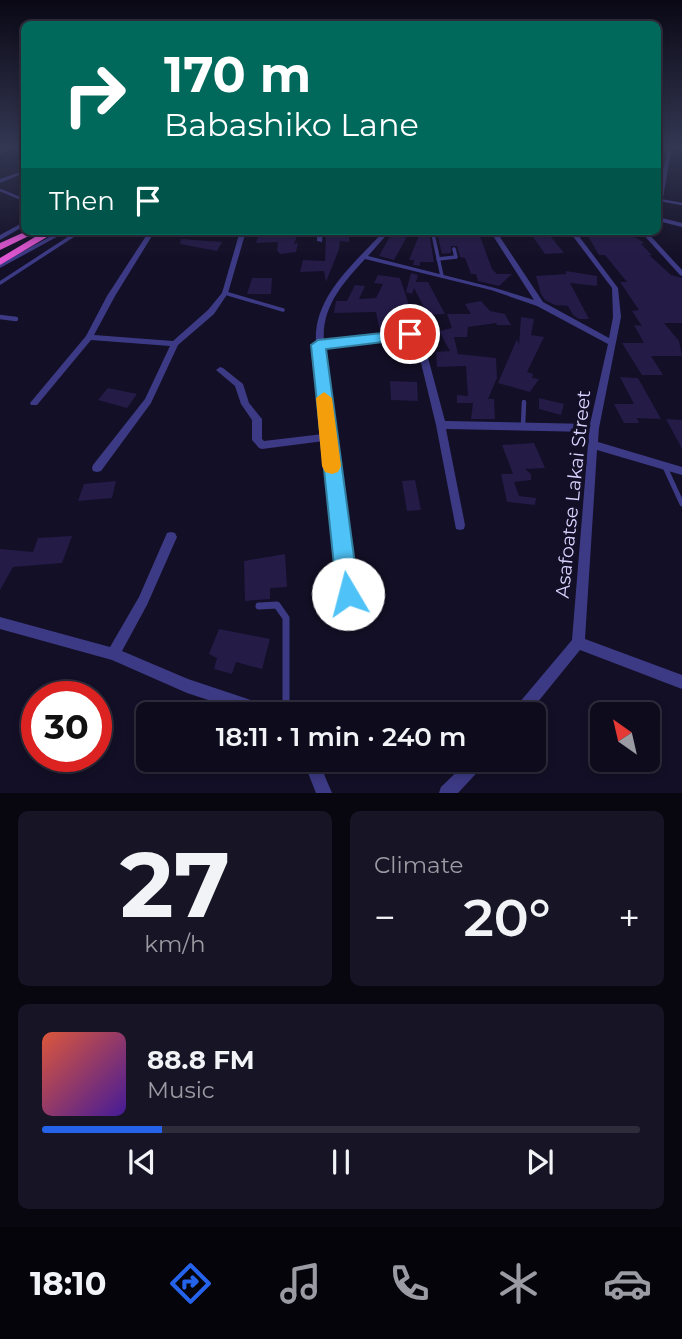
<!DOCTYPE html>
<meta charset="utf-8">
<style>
:root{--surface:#0e0b1c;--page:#171425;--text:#f1f3f6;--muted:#9b9ba3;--line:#2e2b3b;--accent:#2563eb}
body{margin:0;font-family:Montserrat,sans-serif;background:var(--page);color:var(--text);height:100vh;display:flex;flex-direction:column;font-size:26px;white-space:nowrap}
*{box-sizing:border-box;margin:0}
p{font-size:23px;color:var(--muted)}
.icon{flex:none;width:38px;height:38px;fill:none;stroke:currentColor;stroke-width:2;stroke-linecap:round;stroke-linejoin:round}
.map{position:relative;height:793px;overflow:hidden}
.panel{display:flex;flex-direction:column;gap:18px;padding:18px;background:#08060f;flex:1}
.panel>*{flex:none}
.top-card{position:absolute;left:21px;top:21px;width:640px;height:214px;border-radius:10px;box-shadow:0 4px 10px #0003,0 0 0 2px var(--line);background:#00695c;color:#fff;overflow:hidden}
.needle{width:46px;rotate:326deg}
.controls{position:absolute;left:590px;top:702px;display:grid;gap:14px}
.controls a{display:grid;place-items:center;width:70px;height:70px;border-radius:10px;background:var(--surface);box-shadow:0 4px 10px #0003,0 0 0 2px var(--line);font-size:35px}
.speed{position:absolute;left:21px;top:681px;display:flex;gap:14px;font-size:35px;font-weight:700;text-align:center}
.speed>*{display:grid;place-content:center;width:91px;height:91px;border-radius:50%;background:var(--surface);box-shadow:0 4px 10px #0003,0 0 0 2px var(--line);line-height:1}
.speed .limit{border:10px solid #d22;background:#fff;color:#111}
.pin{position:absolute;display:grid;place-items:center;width:60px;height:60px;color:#fff;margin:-30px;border:4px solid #fff;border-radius:50%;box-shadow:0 2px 7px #0007}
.me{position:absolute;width:77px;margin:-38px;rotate:352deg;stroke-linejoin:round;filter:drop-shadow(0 0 5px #0008)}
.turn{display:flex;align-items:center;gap:24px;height:147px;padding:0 28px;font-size:32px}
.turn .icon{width:91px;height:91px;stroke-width:2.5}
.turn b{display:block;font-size:49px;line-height:60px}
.then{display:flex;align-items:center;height:66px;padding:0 28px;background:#0003;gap:14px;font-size:26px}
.big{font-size:52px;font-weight:600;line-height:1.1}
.panel .widget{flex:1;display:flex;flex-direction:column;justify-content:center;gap:10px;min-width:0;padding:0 24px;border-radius:10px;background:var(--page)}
.panel .dial{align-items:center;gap:0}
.dial b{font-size:91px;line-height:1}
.song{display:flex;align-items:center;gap:21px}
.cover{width:84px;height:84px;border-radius:10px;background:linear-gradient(135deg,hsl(10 70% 55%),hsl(260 70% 35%))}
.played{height:7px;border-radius:4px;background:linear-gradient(90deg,var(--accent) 20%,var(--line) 20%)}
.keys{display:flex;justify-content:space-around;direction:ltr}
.heat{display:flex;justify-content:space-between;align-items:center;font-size:38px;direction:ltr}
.panel .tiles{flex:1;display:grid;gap:18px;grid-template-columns:1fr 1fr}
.widget:last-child{grid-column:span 2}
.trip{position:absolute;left:136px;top:702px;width:410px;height:70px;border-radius:10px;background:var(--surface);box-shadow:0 4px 10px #0003,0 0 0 2px var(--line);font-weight:600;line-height:70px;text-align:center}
.menu{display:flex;height:112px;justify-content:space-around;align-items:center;background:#06040b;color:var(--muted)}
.menu .icon{width:49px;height:49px}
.menu .selected{color:var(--accent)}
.menu b{font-size:32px;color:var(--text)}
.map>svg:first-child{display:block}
.building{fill:#241b47}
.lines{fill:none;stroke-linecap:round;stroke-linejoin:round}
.service-far4{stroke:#3d3a85;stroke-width:2.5}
.service-far3{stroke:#3d3a85;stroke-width:3.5}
.service-far2{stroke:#3d3a85;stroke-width:4.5}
.service-far1{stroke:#3d3a85;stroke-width:5}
.service{stroke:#3d3a85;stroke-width:7}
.minor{fill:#3d3a85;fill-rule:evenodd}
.tertiary{fill:#3d3a85;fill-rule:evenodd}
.trunk{fill:#e055d1;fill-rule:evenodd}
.route{fill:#4fc3f7;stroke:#337fa1;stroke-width:2}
.slow{fill:#f59e0b}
.labels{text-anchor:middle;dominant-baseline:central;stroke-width:7;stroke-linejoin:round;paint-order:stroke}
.street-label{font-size:19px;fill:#d9d4ff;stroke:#130f26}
</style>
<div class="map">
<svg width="682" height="793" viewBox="0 0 682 793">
<rect width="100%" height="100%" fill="#130f26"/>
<g class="building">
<path d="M281,231H299L294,244L298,243L296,252L280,254L277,250L278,242L256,243L259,234Z"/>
<path d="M339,231H349V242L340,241L339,249L326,282L324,271L300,272L303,260L325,261L326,234H339Z"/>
<path d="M393,231H410L394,260L379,256Z"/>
<path d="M440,231H478L492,269L497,274H512L499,286L478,281L476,274H471L465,258L460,257L457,246H451V253L442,254L437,233Z"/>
<path d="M529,231H546L564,253L545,254Z"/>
<path d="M585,231H626L644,243L641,244L652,255H649L671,275L682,278V323H664L679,341L682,356H651L663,375H642L622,343H644L634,325L642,326L632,311L639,310L620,282H627L605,255H599Z"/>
<path d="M420,233H429L434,262H420V266L413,265L414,260H409Z"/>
<path d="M181,239L222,242L217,251L180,244Z"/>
<path d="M566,271L597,276V286L570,283L589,319H579L573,315L568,306L555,305L545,300L541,294L536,276L566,274Z"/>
<path d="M411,273L418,275L416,282H428L445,314L428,315L414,288L412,294L406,292Z"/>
<path d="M378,275L400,278L409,305L408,313L391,311L397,332L380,331L376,312L334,313L336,301H347L355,285L365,286L359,299L376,298L383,284L374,283Z"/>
<path d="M252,278H272L271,294H247Z"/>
<path d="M481,301L490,311L505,314L511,325H497L496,323L468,327L467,337H454L458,354L496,358L497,378L488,399H494L495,419H471L473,403H457V395L468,396L466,366L437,367L436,352L450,351L439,331L452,328L447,314H471L465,304Z"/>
<path d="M521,317L534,319L531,335L544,337L527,372L533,374L532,378L539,379L530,392L498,383L517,339L519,345Z"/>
<path d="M620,377L638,378L661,419L637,418L639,423H624L614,404H634Z"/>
<path d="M390,381L417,382L418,401L391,400Z"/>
<path d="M108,388L137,394L127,408L98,400Z"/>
<path d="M539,398L564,404L561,415L539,409Z"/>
<path d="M666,419L682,420V449Z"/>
<path d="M534,443L545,468L525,469L531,474V480L514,482L519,496L536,498L535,505L507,502L501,474H513L502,445Z"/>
<path d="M415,480L421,510L407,511L402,481Z"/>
<path d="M116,481L112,498L78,501L84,484Z"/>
<path d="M72,536L62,563L13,567L0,590V549L33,552L38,538Z"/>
<path d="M285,554L287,587L270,588V599L245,601L244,561Z"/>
<path d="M219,629L270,639L262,669L236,662L232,674L214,669L217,658L209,654Z"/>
</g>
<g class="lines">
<g class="service-far4">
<path d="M0,190L24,200"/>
<path d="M660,200L682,204"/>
</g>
<g class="service-far3">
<path d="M433,234L442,276"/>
<path d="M438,259L456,257L454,249"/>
<path d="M0,266L64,231"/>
<path d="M0,283L80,231"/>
<path d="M225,293L283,310"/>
</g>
<g class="service-far2">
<path d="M0,317L16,319"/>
<path d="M523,425L524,402"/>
</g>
<path class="service-far1" d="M665,467L682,504"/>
<path class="service" d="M259,606L277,605L286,618V714"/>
<g class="minor">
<path d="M11,146H16L0,154V151Z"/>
<path d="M668,146H672L661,209L658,211V195Z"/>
<path d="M24,171V173L0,183V179Z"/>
<path d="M24,222V226L0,240V235Z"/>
<path d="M125,231L148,232L149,231H155L115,296L94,335L173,341L208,310L222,293L240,231H246L228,293L214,314L178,345L151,403L101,471L97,472L93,471L92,468L93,465L145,399L170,346L91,340L37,405H31L30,403L86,336L107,296L146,236L128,233Z"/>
<path d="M317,231H323L322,242L317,241Z"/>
<path d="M384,231H390L368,256L495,288L534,300L490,231H496L543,302L609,338L613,317L612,288L569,231H575L618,288L621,317L599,428L598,442L682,467V475L597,450L585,639L682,675V689L580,650L528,714H512L514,709L572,640L589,432L446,429L465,525L464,529L460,530L456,529L436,425L415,338L325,347L333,437L354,594L352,598L348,600L344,598L342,594L324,441L262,449L259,448L252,440V420L241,404L235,386L216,370L220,367L223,368L243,384L249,403L262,419V439L264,441L323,434L317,347L314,345L316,343C313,296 355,263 384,231ZM365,259L491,290L537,306L608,344L590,424L445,421L423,339L417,306H411L410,308L414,333L324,342C321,307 343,283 365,259Z"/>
<path d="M640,231H646L682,270V276L680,275Z"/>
<path d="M171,532L175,533L177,537L147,605L122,651L188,679L272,707L277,709L279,714H251L187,693L112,660L0,629V617L110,647L139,597L167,533Z"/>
<path d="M303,760H318L332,793H316Z"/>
<path d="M469,760H487L484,765L458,793H439L441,787Z"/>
</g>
<path class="tertiary" d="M658,217L682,223V227L658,221Z"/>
<g class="trunk">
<path d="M27,231L35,233L0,250V243Z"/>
<path d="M45,231H57L0,265V258Z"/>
</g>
</g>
<linearGradient id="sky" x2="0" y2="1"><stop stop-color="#0a0815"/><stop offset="0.57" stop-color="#333752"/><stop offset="1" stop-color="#333752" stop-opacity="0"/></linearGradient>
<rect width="682" height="257" fill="url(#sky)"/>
<path class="route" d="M410,330L415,331V338L326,349L359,594L356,602L348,605L340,602L337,594L311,345L318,340Z"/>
<path class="slow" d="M324,392L332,398L341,466L338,472L332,474L325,472L322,466L316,398Z"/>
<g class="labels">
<g class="street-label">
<text transform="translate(573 494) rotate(-84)">Asafoatse Lakai Street</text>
</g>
</g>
</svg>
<div class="controls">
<a><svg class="needle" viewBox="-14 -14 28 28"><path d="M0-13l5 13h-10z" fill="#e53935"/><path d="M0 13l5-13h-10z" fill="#9b9ba3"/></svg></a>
</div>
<div class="speed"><div class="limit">30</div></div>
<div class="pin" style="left:410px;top:334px;background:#d93025"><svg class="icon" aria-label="arrive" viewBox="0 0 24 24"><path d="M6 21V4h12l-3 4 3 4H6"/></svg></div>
<svg class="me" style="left:348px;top:594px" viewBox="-20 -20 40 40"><circle r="19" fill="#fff"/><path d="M0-13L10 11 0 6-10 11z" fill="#4fc3f7"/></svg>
<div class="trip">18:11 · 1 min · 240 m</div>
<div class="top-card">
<div class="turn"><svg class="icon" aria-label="right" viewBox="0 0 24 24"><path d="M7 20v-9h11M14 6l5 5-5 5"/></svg><div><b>170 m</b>Babashiko Lane</div></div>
<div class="then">Then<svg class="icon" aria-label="arrive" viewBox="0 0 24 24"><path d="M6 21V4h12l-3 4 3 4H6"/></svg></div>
</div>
</div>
<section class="panel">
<div class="tiles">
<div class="widget dial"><b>27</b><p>km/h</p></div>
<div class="widget"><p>Climate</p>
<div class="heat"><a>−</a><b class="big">20°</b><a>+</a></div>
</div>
<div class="widget">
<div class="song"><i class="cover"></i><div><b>88.8 FM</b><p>Music</p></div></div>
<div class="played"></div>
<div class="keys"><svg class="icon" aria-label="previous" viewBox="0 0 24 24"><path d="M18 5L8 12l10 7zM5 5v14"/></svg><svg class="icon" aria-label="pause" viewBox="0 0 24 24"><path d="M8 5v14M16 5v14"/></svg><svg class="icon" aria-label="next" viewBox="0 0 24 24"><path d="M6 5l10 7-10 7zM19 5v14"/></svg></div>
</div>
</div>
</section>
<nav class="menu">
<b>18:10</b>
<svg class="icon selected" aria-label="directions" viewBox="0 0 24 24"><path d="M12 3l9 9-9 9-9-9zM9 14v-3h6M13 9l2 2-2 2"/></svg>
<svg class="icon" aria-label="music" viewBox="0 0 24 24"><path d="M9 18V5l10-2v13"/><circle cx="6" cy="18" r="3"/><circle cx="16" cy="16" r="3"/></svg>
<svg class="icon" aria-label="phone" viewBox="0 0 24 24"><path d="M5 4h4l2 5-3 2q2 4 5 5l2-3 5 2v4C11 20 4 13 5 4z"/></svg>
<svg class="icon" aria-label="climate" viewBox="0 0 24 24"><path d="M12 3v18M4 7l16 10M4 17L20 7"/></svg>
<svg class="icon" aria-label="car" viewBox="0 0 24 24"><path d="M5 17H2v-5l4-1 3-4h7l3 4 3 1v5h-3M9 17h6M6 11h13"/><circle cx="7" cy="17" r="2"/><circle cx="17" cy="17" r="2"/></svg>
</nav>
